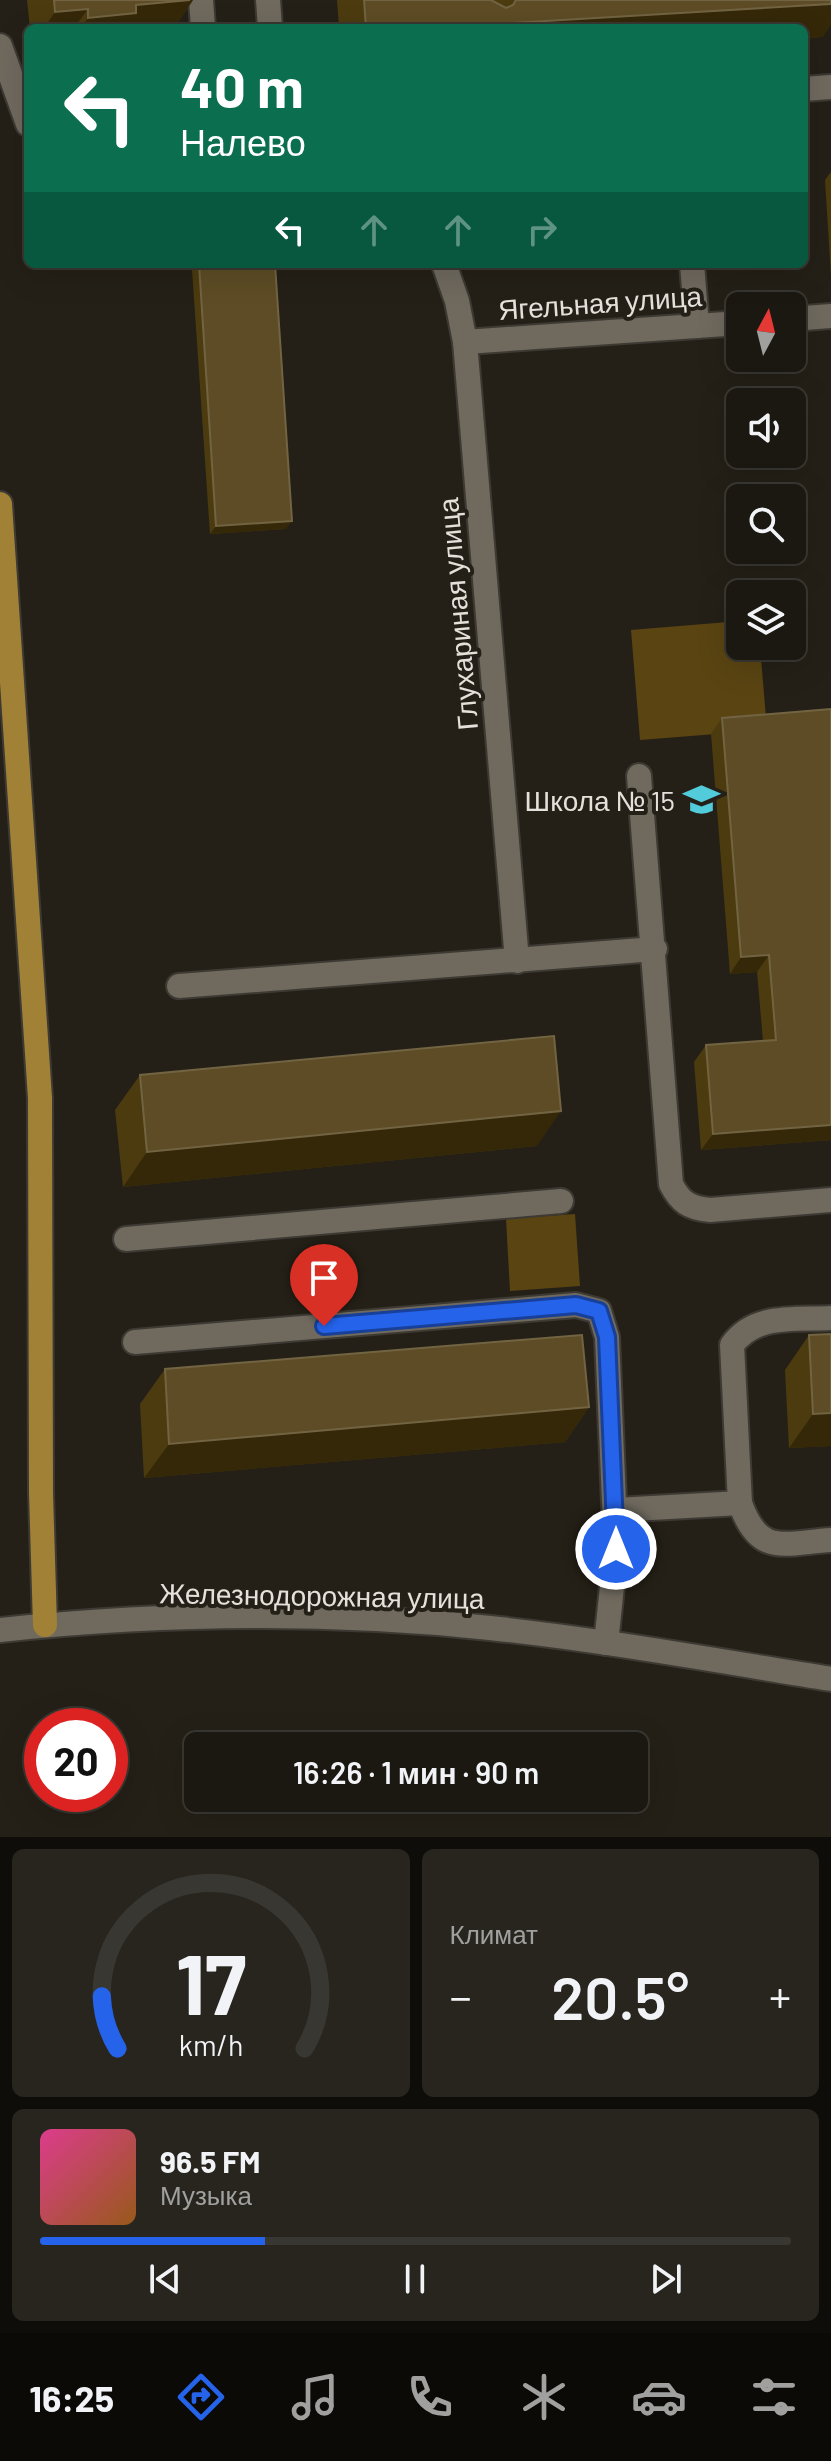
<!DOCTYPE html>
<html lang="ru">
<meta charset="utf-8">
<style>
:root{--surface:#1b1811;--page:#28251f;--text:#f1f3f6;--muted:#a0a09f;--line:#393731;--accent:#2563eb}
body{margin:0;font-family:Barlow,sans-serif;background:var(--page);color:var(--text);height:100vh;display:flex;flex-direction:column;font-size:30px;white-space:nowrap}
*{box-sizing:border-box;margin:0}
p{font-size:26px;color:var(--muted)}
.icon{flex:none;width:44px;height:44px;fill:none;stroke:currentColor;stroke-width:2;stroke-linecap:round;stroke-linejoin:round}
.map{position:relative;height:1837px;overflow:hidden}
.panel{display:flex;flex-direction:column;gap:12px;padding:12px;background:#0f0d09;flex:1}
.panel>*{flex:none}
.top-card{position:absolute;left:24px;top:24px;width:784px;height:244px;border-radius:12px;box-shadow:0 8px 32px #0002,0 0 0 2px var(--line);background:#0b6e4f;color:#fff;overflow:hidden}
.needle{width:52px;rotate:7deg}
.fabs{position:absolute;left:726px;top:292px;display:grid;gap:16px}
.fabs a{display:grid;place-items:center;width:80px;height:80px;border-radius:12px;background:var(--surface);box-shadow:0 8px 32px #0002,0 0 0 2px var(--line);font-size:40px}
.speed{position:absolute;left:24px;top:1708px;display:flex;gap:16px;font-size:40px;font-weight:700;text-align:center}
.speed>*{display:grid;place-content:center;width:104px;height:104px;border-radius:50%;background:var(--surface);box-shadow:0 8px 32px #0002,0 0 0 2px var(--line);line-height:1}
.speed .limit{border:12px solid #d22;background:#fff;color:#111}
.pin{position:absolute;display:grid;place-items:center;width:68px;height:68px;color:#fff;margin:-82px -34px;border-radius:50% 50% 50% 0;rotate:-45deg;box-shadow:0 0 8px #0007}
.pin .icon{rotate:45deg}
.me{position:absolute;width:88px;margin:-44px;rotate:0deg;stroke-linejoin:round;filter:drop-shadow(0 0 6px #0008)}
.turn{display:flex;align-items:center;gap:28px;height:168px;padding:0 24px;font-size:36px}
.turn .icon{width:104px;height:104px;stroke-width:2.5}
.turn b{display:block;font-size:56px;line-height:68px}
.lanes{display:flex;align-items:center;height:76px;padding:0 24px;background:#0003;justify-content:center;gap:40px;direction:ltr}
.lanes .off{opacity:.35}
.big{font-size:60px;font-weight:600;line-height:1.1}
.panel .widget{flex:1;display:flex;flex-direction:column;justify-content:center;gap:12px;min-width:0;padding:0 28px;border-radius:12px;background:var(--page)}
.panel .dial{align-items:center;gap:0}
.dial svg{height:208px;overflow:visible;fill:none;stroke:var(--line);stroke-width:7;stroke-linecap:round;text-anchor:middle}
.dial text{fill:var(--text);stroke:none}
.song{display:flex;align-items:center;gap:24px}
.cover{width:96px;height:96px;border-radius:12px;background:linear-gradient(135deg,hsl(330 70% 55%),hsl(30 70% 35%))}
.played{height:8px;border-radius:4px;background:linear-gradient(90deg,var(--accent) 30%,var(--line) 30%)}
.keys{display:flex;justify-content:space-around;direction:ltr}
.heat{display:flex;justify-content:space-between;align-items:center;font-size:44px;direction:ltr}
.panel .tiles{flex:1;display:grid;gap:12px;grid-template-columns:1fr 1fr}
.widget:last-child{grid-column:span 2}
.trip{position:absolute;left:184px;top:1732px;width:464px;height:80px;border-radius:12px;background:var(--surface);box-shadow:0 8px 32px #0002,0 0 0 2px var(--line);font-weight:600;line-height:80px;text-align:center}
.menu{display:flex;height:128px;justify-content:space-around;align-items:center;background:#0b0a07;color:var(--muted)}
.menu .icon{width:56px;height:56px}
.menu .current{color:var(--accent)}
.menu b{font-size:36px;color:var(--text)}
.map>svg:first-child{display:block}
.green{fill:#5a4412}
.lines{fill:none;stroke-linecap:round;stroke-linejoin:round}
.minor-casing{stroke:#3d3933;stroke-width:28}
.major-casing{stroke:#3d3933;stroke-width:28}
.minor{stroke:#6f695e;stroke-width:24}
.major{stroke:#a08136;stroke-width:24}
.wall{fill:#4c3b0f}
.shaded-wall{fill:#352809}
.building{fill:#5d4c25;stroke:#726442;stroke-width:2}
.route-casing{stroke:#184099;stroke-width:20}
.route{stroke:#2563eb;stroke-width:14}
.labels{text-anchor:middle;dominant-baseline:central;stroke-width:8;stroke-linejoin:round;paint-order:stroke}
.street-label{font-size:28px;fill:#e4e1db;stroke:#242017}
.poi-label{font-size:28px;fill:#e4e1db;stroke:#242017;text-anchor:end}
</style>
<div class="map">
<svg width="831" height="1837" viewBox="0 0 831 1837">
<rect width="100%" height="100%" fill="#242017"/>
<g class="green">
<path d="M740,621V646H760L767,730L640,740L631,630Z"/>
<path d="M575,1214L580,1286L510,1291L506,1219Z"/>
</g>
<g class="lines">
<defs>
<g id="minor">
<path d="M201,0L203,28"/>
<path d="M268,0L270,28"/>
<path d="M0,46L28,124"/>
<path d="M804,89L831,87"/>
<path d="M444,264L457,301L465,342L517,961"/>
<path d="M692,264L697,326"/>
<path d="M792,319L831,316"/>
<path d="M465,342L740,323"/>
<path d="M639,776L671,1184C680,1202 689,1208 710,1210L831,1200"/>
<path d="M179,986L655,949"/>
<path d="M126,1239L561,1201"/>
<path d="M135,1342L576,1305L599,1311L607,1337L616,1549L606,1643"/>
<path d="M740,1503C759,1557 783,1543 831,1540"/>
<path d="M616,1510L740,1503L732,1345C755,1313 795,1320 831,1318"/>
<path d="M0,1630C161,1613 329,1611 490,1628C604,1640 718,1661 831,1679"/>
</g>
<path id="major" d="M0,504L40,1098L41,1493L45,1625"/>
</defs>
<use href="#minor" class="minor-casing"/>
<use href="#major" class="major-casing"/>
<use href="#minor" class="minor"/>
<use href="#major" class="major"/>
</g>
<g class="wall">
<path d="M27,0H193L174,28H30Z"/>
<path d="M337,0H831L823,37L804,38V28H339Z"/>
<path d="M831,172V276L825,180Z"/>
<path d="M196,264H275L286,529L210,534L192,269Z"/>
<path d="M722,718L831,1140L701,1150L694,1062L706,1045L763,1041L757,972L730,974L711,734Z"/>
<path d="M140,1075L537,1146L123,1187L115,1110Z"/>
<path d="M831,1334V1446L789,1448L785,1370L809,1335Z"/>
<path d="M165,1369L589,1407L565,1442L144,1478L140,1404Z"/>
</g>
<g class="shaded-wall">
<path d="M193,0L174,28H81L88,18L136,5Z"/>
<path d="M831,4V25L823,37L804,38V28H452L479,25Z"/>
<path d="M88,9L74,28H44L55,12Z"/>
<path d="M292,521L286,529L210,534L216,526Z"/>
<path d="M769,955L757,972L730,974L741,957Z"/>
<path d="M561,1111L537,1146L123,1187L147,1152Z"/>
<path d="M831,1125V1140L701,1150L713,1134Z"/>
<path d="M589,1407L565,1442L144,1478L169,1444Z"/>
<path d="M831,1413V1446L789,1448L813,1414Z"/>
</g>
<g class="building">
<path d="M54,0H190L136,5V13L88,18V9L55,12Z"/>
<path d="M364,0H491L506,8L513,5L516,0H831V4L479,25L452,28H366Z"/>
<path d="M199,264H275L292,521L216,526Z"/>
<path d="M831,709V1125L713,1134L706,1045L776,1040L769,955L741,957L722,718Z"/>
<path d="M554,1036L561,1111L147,1152L140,1075Z"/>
<path d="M831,1334V1413L813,1414L809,1335Z"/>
<path d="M582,1335L589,1407L169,1444L165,1369Z"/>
</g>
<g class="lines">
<defs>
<path id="route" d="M324,1326L576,1305L599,1311L607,1337L616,1549"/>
</defs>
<use href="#route" class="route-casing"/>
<use href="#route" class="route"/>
</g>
<defs>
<symbol id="school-bare" viewBox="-9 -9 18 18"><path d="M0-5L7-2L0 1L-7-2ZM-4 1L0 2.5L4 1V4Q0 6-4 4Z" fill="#52cbda" stroke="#242017" stroke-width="2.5" paint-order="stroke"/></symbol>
</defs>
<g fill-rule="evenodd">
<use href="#school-bare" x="676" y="774" width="51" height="51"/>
</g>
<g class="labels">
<g class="street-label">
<text transform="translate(600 302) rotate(-4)">Ягельная улица</text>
<text transform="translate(457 614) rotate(-95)">Глухариная улица</text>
<text transform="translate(322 1595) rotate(1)">Железнодорожная улица</text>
</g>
<g class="poi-label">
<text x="675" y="800">Школа № 15</text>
</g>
</g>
</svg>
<div class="fabs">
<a><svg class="needle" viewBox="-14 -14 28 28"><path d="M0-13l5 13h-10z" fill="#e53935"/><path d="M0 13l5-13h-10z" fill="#a0a09f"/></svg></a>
<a><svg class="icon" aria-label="sound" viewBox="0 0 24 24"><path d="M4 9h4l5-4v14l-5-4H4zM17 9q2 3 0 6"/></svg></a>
<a><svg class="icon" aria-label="search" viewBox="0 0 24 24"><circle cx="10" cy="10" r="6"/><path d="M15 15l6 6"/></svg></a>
<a><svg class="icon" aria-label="layers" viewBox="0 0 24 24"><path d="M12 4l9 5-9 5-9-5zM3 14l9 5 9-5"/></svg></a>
</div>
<div class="speed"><div class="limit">20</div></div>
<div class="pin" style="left:324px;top:1326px;background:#d93025"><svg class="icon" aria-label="arrive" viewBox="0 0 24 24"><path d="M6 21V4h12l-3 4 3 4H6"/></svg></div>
<svg class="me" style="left:616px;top:1549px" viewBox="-20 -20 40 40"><circle r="17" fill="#2563eb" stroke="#fff" stroke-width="3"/><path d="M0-11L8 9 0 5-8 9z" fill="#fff"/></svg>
<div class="trip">16:26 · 1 мин · 90 m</div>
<div class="top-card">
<div class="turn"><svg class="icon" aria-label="left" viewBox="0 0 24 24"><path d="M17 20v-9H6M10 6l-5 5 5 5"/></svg><div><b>40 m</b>Налево</div></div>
<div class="lanes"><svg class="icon" aria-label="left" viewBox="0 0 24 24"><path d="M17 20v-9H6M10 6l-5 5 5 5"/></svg><svg class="icon off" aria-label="ahead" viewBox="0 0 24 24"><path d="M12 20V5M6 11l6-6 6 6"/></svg><svg class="icon off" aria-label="ahead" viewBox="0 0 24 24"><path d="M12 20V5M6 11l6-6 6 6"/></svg><svg class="icon off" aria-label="right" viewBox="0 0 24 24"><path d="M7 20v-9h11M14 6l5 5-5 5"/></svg></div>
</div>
</div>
<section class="panel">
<div class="tiles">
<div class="widget dial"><svg viewBox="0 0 100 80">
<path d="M14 69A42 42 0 1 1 86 69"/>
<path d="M14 69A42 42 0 0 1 8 49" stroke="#2563eb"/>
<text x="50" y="56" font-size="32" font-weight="700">17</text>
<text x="50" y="72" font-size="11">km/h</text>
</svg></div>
<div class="widget"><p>Климат</p>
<div class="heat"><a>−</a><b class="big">20.5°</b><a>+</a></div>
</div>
<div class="widget">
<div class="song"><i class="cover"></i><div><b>96.5 FM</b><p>Музыка</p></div></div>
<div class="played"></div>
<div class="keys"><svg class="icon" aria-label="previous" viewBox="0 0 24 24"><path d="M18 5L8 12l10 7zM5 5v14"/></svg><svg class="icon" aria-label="pause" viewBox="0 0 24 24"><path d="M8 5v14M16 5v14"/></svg><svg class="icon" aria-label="next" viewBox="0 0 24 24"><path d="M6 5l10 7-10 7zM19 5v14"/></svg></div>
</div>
</div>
</section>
<nav class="menu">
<b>16:25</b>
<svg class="icon current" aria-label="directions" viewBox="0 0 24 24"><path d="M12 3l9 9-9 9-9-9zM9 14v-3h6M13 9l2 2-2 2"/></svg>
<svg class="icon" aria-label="music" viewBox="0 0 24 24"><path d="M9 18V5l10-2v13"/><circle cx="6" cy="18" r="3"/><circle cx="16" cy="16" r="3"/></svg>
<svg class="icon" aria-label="phone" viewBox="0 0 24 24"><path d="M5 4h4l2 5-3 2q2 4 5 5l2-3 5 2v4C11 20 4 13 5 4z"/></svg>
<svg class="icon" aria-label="climate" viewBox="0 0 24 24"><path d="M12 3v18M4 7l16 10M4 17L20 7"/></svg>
<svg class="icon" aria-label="car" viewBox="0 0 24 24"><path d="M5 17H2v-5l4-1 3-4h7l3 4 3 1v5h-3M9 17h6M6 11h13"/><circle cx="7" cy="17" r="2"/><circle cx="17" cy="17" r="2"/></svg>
<svg class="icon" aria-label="filters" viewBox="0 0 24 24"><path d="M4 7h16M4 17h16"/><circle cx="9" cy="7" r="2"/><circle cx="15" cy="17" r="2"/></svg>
</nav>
